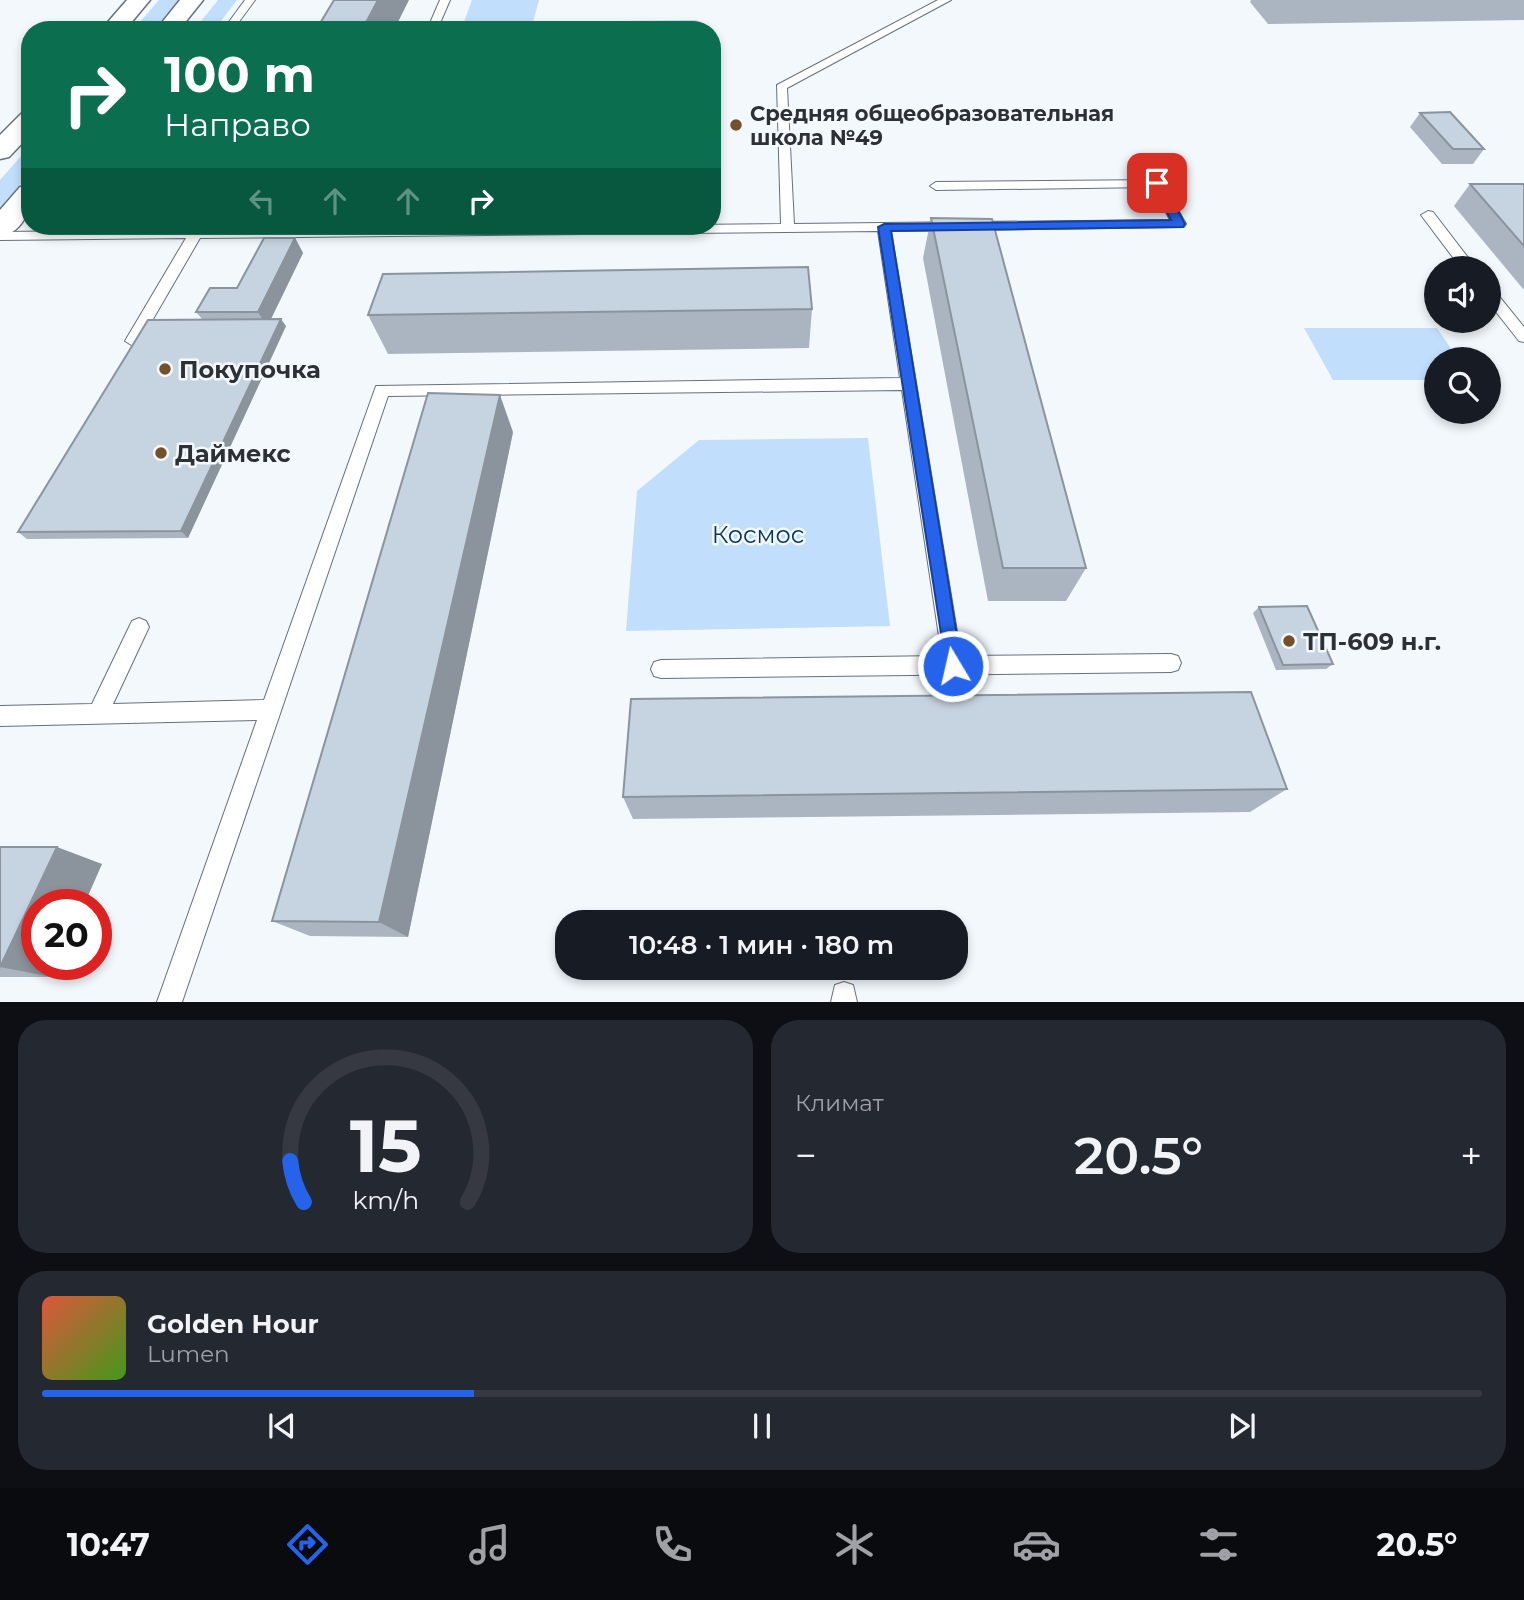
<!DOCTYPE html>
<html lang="ru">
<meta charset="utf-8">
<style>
:root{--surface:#171b24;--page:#242831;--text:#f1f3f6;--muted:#9ea1a6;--line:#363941;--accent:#2563eb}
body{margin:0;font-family:Montserrat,sans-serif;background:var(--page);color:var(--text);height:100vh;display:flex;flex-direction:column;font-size:26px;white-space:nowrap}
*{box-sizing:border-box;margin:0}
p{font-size:23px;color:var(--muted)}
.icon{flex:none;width:38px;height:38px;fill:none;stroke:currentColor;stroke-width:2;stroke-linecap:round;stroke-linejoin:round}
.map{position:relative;height:1002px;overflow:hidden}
.details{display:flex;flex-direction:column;gap:18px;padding:18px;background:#0d0f14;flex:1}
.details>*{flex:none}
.hud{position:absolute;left:21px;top:21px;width:700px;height:214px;border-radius:28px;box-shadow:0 4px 10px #0003;background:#0b6e4f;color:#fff;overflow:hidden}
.buttons{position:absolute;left:1424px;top:256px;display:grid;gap:14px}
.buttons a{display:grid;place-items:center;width:77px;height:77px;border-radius:50%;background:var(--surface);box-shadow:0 4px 10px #0003;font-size:35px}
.speed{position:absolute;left:21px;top:889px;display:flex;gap:14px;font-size:35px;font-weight:700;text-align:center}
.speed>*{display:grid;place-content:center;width:91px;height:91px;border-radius:50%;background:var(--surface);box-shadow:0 4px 10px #0003;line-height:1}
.speed .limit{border:10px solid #d22;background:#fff;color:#111}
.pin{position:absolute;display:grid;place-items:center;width:60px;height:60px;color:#fff;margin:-30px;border-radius:14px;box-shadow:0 4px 10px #0006}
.me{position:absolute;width:77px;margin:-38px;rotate:351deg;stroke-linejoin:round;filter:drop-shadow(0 0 5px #0008)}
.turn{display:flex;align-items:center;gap:24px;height:147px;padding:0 28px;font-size:32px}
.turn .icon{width:91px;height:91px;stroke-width:2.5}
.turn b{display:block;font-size:49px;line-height:60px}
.lanes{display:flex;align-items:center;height:66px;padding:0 28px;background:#0003;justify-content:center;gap:35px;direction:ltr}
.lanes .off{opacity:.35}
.big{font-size:52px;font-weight:600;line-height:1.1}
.details .widget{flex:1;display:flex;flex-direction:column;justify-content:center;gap:10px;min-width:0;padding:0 24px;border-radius:28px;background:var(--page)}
.details .dial{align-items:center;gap:0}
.dial svg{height:182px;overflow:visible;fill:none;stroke:var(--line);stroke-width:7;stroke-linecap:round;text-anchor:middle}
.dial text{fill:var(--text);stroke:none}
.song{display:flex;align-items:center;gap:21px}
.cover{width:84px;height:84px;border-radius:10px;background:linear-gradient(135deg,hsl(10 70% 55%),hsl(100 70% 35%))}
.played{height:7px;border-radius:4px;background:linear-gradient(90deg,var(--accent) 30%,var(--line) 30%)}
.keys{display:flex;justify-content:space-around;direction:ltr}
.heat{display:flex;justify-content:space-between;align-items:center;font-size:38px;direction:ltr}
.details .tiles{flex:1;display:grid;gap:18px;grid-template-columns:1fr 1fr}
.widget:last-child{grid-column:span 2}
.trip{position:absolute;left:555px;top:910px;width:413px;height:70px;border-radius:28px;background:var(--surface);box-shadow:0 4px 10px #0003;font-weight:600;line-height:70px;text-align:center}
.tabs{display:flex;height:112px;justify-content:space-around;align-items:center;background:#090b0e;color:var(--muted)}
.tabs .icon{width:49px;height:49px}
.tabs .current{color:var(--accent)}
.tabs b{font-size:32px;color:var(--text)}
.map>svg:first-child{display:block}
.green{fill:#c1defc}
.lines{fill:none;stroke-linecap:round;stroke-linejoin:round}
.service-casing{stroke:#65707c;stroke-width:2}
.secondary-casing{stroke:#65707c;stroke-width:3}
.service{fill:#fff;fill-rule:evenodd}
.secondary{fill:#fff;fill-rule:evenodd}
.wall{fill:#aab5c1}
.shaded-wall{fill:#8b949d}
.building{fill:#c6d3e0;stroke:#8b949d;stroke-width:2}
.route{fill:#2563eb;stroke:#184099;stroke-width:2}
.poi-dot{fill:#74512a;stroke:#f3f8fd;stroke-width:2.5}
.labels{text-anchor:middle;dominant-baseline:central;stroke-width:5;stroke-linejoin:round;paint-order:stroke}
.far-poi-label{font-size:21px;font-weight:bold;fill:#2d3136;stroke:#f3f8fd;text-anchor:start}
.poi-label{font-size:24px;font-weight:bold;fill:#2d3136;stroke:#f3f8fd;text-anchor:start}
.park-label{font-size:24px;fill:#02365f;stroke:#f3f8fd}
</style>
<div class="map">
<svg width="1524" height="1002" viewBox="0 0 1524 1002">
<rect width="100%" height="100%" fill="#f3f8fd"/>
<g class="green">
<path d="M159,0H179L153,30H133Z"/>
<path d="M218,0H237L214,30H194Z"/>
<path d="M472,0H539L531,30H461Z"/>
<path d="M697,20L696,30H609L610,21Z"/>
<path d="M30,146V173L0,208V180Z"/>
<path d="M1304,328H1437L1458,359H1437V380H1333Z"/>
<path d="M868,438L890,626L626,631L637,491L699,440Z"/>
</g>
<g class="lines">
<defs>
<g id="service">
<path d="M245,0H255L233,30H223Z"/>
<path d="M440,0H450L437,30H427Z"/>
<path d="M938,0H951L787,88L794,224L1170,220L1153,187L936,190L930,186L936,182L1161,180L1186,224L1184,227L891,231L961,656L1171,654L1178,656L1181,663L1178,670L1171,672L661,678L654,676L651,669L654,662L661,660L942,656L902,390L388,396L182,1002H157L257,720L0,726V706L92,704L132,621L139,618L146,621L149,627L113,704L264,700L376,386L900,378L878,231L200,238L138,345L133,346L125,341L186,238L0,240V232L781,224L777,85Z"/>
<path d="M1428,211L1433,212L1476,268H1461L1421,215Z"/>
<path d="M1489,288L1494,290L1524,327V342L1519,341L1489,303Z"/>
<path d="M844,982L853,985L857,1002H831L835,985Z"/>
</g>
<g id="secondary">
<path d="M127,0H150L125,30H101Z"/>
<path d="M180,0H203L179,30H156Z"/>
<path d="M30,111V135L9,157L0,159V135L21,114Z"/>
<path d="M30,185C30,208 27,230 0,237V210L20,187Z"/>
</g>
</defs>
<use href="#service" class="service-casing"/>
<use href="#secondary" class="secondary-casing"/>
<use href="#service" class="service"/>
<use href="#secondary" class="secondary"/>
</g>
<g class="wall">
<path d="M1251,0H1524V20L1268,24L1250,2Z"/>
<path d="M1420,113L1484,149L1473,164H1442L1410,127Z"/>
<path d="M1470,184H1524V290L1454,206Z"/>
<path d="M931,218L1086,568L1066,601H988L923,258Z"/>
<path d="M295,238L303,253L271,319L286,326L188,538L27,539L18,532L202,319L196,312L237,288Z"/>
<path d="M812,309L809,348L388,354L368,315Z"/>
<path d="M513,432L408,937L310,936L272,921Z"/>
<path d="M1259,607L1333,664L1326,669L1276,670L1253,613Z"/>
<path d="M1287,789L1250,812L633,819L623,797Z"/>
<path d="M0,847L102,864L37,964H58L52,977H0Z"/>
</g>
<g class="shaded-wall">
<path d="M378,0H409L394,30H362Z"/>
<path d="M295,238L303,253L267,327L258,312Z"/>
<path d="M281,319L286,326L188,538L181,531Z"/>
<path d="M500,395L513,432L408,937L379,922Z"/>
<path d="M57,847L102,864L84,905H37V964H58L52,977L0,967Z"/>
</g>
<g class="building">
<path d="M334,0H378L362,30H316Z"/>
<path d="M1450,112L1484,149H1453L1420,113Z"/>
<path d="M1470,184H1524V246Z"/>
<path d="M931,218L992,219L1086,568H1003Z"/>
<path d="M264,238H295L258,312H196L210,288H237Z"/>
<path d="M808,267L812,309L368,315L383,274Z"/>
<path d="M281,319L181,531L18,532L148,320Z"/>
<path d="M428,393L500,395L379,922L272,921Z"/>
<path d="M1307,606L1333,664L1283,665L1259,607Z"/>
<path d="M1251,692L1287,789L623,797L631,699Z"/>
<path d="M0,847H57L0,967Z"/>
</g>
<path class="route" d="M1157,180L1163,183L1185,224L1183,227L891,231L962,666L959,672L953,674L947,672L878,227L884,224L1171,220L1151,183Z"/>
<g class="poi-dot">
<circle cx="736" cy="125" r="7"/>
<circle cx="165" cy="369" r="7"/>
<circle cx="161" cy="453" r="7"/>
<circle cx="1289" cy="641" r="7"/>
</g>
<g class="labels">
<g class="far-poi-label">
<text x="750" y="113">Средняя общеобразовательная<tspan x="750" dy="24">школа №49</tspan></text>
</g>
<g class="poi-label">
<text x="179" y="369">Покупочка</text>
<text x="175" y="453">Даймекс</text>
<text x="1303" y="641">ТП-609 н.г.</text>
</g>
<g class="park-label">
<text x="758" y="534">Космос</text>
</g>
</g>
</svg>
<div class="buttons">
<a><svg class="icon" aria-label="sound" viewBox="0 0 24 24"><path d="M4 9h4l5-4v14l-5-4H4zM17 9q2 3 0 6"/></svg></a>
<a><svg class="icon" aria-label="search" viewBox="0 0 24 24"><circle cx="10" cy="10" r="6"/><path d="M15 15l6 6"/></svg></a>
</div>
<div class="speed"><div class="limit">20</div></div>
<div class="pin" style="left:1157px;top:183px;background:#d93025"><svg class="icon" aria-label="arrive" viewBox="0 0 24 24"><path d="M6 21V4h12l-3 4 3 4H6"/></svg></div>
<svg class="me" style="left:953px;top:666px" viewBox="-20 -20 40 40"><circle r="17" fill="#2563eb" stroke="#fff" stroke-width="3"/><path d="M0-11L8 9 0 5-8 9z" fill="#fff"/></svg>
<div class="trip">10:48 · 1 мин · 180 m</div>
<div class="hud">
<div class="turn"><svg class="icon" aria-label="right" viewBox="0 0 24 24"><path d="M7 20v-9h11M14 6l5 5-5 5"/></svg><div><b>100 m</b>Направо</div></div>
<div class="lanes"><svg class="icon off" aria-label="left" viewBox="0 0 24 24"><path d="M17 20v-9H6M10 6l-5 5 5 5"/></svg><svg class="icon off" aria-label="ahead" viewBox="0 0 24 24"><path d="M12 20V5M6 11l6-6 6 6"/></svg><svg class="icon off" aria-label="ahead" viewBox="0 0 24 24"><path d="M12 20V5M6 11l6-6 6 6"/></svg><svg class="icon" aria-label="right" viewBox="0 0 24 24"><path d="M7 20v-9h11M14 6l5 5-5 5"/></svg></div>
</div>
</div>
<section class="details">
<div class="tiles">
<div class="widget dial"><svg viewBox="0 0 100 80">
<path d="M14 69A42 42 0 1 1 86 69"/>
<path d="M14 69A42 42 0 0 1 8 51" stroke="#2563eb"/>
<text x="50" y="56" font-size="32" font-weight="700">15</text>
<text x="50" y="72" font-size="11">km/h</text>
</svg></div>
<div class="widget"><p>Климат</p>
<div class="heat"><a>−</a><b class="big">20.5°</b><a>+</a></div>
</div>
<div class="widget">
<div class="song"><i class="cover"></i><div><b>Golden Hour</b><p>Lumen</p></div></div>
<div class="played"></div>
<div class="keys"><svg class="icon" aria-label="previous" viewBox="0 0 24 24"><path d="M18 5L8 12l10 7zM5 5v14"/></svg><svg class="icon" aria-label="pause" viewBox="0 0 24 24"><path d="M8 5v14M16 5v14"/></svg><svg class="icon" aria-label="next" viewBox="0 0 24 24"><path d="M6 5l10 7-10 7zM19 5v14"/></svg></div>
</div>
</div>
</section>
<nav class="tabs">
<b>10:47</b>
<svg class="icon current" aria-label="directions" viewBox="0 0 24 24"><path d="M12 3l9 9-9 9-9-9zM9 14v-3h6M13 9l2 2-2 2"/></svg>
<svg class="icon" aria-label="music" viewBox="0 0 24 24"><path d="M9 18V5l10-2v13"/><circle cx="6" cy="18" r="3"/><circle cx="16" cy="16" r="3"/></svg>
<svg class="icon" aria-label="phone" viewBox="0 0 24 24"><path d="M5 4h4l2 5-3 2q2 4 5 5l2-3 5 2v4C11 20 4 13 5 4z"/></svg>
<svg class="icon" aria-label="climate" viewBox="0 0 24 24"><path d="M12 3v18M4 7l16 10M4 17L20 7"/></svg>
<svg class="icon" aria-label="car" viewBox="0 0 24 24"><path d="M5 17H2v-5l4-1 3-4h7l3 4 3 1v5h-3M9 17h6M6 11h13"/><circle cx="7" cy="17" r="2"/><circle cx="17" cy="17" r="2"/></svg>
<svg class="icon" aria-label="filters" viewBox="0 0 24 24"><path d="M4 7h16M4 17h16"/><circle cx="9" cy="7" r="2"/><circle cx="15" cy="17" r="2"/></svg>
<b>20.5°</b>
</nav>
